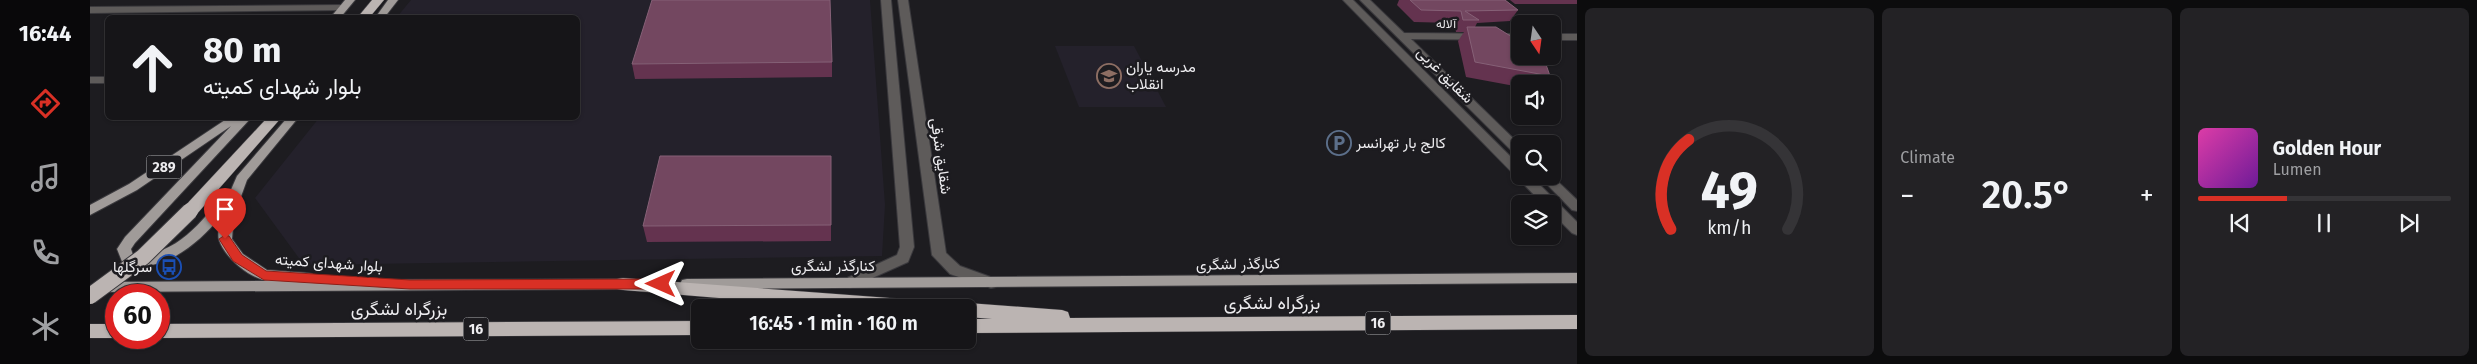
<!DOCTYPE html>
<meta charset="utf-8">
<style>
:root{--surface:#161518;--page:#232225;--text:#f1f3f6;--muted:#9e9fa2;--line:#353437;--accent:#d93025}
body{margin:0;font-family:"Fira Sans",Vazirmatn,sans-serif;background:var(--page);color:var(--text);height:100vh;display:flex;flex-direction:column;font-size:19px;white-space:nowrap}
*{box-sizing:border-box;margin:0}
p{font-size:16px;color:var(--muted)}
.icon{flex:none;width:28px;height:28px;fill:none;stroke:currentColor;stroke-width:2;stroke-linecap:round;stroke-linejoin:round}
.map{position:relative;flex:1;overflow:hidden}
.drawer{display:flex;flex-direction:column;gap:8px;padding:8px;background:#0c0c0d;width:900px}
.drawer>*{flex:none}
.guide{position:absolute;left:15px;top:15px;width:475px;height:105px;border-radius:8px;box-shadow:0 1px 4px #0004,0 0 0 1px var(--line);background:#161518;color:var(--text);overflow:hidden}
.needle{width:32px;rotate:167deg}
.fabs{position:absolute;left:1421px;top:15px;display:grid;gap:10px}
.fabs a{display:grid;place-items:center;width:50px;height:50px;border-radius:8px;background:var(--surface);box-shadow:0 1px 4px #0004,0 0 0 1px var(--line);font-size:25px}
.speed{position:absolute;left:15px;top:284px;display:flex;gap:10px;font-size:25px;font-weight:700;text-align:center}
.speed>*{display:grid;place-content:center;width:65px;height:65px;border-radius:50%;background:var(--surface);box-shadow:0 1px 4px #0004,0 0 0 1px var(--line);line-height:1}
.speed .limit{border:8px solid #d22;background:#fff;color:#111}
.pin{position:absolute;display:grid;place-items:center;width:42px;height:42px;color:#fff;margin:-51px -21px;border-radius:50% 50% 50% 0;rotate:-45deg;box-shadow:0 0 5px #0007}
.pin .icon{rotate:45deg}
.me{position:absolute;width:55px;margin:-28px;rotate:270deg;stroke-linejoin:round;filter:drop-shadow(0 0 4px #0008)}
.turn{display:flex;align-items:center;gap:18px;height:105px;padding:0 15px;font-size:22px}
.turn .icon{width:65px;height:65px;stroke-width:2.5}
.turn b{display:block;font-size:35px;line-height:42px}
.big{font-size:38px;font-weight:600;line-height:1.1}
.drawer .card{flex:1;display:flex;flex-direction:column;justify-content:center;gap:8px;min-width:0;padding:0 18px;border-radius:8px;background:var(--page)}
.drawer .dial{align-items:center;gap:0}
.dial svg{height:130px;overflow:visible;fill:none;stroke:var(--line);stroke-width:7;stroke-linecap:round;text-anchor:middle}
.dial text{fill:var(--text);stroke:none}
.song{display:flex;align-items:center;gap:15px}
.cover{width:60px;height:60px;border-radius:8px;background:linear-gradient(135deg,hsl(320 70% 55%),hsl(280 70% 35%))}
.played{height:5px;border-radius:2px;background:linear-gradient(90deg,var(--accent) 35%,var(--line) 35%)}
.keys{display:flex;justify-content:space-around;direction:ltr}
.heat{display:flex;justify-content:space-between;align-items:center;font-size:28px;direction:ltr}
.drawer .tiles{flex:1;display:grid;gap:8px;grid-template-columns:repeat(3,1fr)}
.trip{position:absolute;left:601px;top:299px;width:285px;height:50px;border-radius:8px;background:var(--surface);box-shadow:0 1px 4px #0004,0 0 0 1px var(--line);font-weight:600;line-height:50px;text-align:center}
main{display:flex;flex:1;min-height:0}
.menu{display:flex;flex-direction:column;width:90px;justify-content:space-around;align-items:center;background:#09080a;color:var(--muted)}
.menu .icon{width:35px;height:35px}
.menu .on{color:var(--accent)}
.menu b{font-size:22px;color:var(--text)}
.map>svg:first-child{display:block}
.built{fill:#24212b}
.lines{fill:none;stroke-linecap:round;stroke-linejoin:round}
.minor-casing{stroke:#3a393d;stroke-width:2}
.major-casing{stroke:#3a393d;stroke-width:2}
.highway-casing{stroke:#3a393d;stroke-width:1}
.minor{fill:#5e5b5a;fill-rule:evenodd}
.major{fill:#a09b99;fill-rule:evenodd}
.highway{fill:#bbb4b2;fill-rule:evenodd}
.highway-bridge-casing{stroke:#3a393d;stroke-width:18;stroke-linecap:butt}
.highway-bridge{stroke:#bbb4b2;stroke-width:16}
.wall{fill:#64334f}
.building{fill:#734760;stroke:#866177}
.route{fill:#d93025;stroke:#8d1f18}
.labels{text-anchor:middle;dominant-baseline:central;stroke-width:5;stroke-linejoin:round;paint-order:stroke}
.far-street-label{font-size:12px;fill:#edecef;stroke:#1d1c20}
.shield{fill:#1d1c20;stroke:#afaeb1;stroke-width:1}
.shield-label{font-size:14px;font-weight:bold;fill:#edecef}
.poi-label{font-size:15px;fill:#edecef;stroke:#1d1c20;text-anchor:start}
.street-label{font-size:15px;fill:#edecef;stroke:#1d1c20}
.near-street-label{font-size:18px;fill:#edecef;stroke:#1d1c20}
</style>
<main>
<nav class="menu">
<b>16:44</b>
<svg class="icon on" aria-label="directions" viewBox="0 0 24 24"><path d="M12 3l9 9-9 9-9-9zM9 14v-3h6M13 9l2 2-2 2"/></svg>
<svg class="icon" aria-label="music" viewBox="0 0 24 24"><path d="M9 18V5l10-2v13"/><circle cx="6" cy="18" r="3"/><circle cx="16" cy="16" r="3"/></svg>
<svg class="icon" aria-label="phone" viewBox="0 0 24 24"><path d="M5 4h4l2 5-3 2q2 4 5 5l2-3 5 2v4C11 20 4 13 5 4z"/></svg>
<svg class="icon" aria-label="climate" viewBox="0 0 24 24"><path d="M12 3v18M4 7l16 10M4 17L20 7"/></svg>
</nav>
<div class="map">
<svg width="1487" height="364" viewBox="0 0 1487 364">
<rect width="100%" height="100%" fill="#1d1c20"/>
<g class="built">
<path d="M321,0H780L795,205L792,256L214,265L165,198L229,118H488V18L307,17Z"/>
<path d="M965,46H1044L1076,107H989Z"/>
</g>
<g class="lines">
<defs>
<g id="minor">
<path d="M791,0H801L824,247L818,262L760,288L755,287L753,283L755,279L807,255L810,247Z"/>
<path d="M808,0H818L856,253L870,266L906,279L908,283L906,287L901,288L860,274L842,255Z"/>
<path d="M1253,0H1263L1430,166V176H1441L1487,222V235L1482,233L1462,213V204H1453Z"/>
<path d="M1270,0H1280L1314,33L1430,34V40L1321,39L1430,145V156L1426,155Z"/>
<path d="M253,5L258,8L256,10L0,13V7Z"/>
<rect x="1462" y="34" width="25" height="6"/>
<rect x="0" y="77" width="18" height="6"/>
<path d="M1449,176H1462L1487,200V211L1482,210Z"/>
</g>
<g id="major">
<path d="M255,0H265L250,18H240Z"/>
<path d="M298,0H308L294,18H285Z"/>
<path d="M138,118H161L45,243L41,249L43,255C84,257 112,223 134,193L140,192L147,176L197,118H208L157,180L144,216L142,239L153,254L177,270L217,273L222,274L224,278L223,280L540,279L545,280L547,284L545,288L540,289L10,292L5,291L3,287L5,283L10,282L179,281C160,279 135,258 129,240C127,234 130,223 130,217C108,244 72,275 33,264L27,249L35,237L141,126L47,190L0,215V205L39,184Z"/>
<path d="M1487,273V283L597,289L592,288L590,284L592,280L597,279Z"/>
</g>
<g id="highway">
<path d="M282,0H294L279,18H267Z"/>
<path d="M177,118H191L106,215H94L92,211L94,207Z"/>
<path d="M533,278L840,301L846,303L849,308H748L533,290L527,289L524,284L527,279Z"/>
<path d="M878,303L972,310L978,312L980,318L1487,315V329L878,333V319H902L878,317V308H870Z"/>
<path d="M610,321V335L69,338H67H69V324Z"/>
<path d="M0,324H26V338H28H0Z"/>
</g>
</defs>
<use href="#minor" class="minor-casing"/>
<use href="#major" class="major-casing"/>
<use href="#highway" class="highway-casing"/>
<use href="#minor" class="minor"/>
<use href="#major" class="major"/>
<use href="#highway" class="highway"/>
<defs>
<path id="highway-bridge" d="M0,296L53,257L100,211"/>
</defs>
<use href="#highway-bridge" class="highway-bridge-casing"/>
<use href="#highway-bridge" class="highway-bridge"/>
</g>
<g class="wall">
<path d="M1309,0H1415L1428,10L1420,21L1387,23L1385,27L1460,76L1454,84H1430V87L1376,77L1368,41L1374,32H1366L1364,23L1324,22L1307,5Z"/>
<path d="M1420,0H1487V4H1425Z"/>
<path d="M742,62V77L545,79L542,64Z"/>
<path d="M741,156V241L557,242L553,226Z"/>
</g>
<g class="building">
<path d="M562,0H740L742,62L542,64Z"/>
<path d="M1320,0H1415L1428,10L1375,11L1389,20H1373L1371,11L1331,10Z"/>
<path d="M1377,27H1406L1430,42V56H1453L1460,76L1385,62Z"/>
<path d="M570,156H741V225L553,226Z"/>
</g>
<path class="route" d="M135,235L139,236L152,255L176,271L320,280L571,279L577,284L571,289H320L174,280L143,261L129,239Z"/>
<defs>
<symbol id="school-ring" viewBox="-11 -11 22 22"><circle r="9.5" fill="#1d1c20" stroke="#8d6e63" stroke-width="1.5"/><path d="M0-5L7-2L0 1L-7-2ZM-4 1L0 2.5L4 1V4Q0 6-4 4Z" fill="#8d6e63"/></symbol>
<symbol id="parking-ring" viewBox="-11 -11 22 22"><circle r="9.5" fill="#1d1c20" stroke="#5c6f8a" stroke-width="1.5"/><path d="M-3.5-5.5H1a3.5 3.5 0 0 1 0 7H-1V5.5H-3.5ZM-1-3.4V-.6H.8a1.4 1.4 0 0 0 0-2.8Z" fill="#5c6f8a"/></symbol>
<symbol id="bus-ring" viewBox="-11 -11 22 22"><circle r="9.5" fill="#1d1c20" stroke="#1a4fb4" stroke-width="1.5"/><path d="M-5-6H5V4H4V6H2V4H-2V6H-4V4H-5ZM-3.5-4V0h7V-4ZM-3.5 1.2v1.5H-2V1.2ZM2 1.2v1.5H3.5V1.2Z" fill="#1a4fb4"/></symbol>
</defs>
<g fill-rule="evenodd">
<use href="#school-ring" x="1005" y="62" width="28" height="28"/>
<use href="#parking-ring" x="1235" y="129" width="28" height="28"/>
<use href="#bus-ring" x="65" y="253" width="28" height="28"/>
</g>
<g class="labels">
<g class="far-street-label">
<text x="1356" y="24">آلاله</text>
</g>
<g class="shield">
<rect x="56.5" y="155.5" width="35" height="23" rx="4"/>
<rect x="1275.5" y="311.5" width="25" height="23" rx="4"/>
<rect x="373.5" y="317.5" width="25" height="23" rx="4"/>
</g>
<g class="shield-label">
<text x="74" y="167">289</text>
<text x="1288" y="323">16</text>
<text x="386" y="329">16</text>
</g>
<g class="poi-label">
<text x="1036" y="67">مدرسه یاران<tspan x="1036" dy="17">انقلاب</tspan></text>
<text x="1266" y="143">کالج بار تهرانسر</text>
<text x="62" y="267" text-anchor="end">سرگلها</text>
</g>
<g class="street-label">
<text transform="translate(1355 75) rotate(45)">شقایق غربی</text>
<text transform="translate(851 156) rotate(82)">شقایق شرقی</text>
<text transform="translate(239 263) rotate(4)">بلوار شهدای کمیته</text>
<text transform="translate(1148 264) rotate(-1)">کنارگذر لشگری</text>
<text x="743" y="266">کنارگذر لشگری</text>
</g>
<g class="near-street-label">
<text x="1182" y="303">بزرگراه لشگری</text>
<text x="309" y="309">بزرگراه لشگری</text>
</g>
</g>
</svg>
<div class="fabs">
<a><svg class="needle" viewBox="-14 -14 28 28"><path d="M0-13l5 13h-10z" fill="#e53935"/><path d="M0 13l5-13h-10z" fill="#9e9fa2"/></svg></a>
<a><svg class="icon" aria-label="sound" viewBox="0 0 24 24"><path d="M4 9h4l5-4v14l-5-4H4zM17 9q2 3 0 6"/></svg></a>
<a><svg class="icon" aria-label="search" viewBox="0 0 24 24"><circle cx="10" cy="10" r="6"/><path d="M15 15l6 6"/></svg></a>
<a><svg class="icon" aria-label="layers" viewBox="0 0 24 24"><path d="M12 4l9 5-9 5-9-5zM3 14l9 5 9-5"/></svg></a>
</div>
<div class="speed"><div class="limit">60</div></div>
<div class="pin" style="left:135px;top:239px;background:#d93025"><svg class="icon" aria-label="arrive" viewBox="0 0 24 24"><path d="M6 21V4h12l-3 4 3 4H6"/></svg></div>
<svg class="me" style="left:571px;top:284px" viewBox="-20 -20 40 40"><path d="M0-17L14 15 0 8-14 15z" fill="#d93025" stroke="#fff" stroke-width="4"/></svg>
<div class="trip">16:45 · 1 min · 160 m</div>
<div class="guide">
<div class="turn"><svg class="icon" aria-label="ahead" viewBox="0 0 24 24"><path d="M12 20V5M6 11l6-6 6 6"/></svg><div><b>80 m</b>بلوار شهدای کمیته</div></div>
</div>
</div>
<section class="drawer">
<div class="tiles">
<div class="card dial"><svg viewBox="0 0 100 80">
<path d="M14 69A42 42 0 1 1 86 69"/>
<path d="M14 69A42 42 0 0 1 25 14" stroke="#d93025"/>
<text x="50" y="56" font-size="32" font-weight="700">49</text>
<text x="50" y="72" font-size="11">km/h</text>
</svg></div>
<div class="card"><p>Climate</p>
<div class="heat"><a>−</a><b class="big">20.5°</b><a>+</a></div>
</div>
<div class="card">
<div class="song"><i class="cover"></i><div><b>Golden Hour</b><p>Lumen</p></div></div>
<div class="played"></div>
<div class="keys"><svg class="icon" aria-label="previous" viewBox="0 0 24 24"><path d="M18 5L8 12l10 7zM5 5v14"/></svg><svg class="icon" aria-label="pause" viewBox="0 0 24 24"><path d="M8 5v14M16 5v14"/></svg><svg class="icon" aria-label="next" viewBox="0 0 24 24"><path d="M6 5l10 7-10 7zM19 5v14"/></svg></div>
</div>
</div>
</section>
</main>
